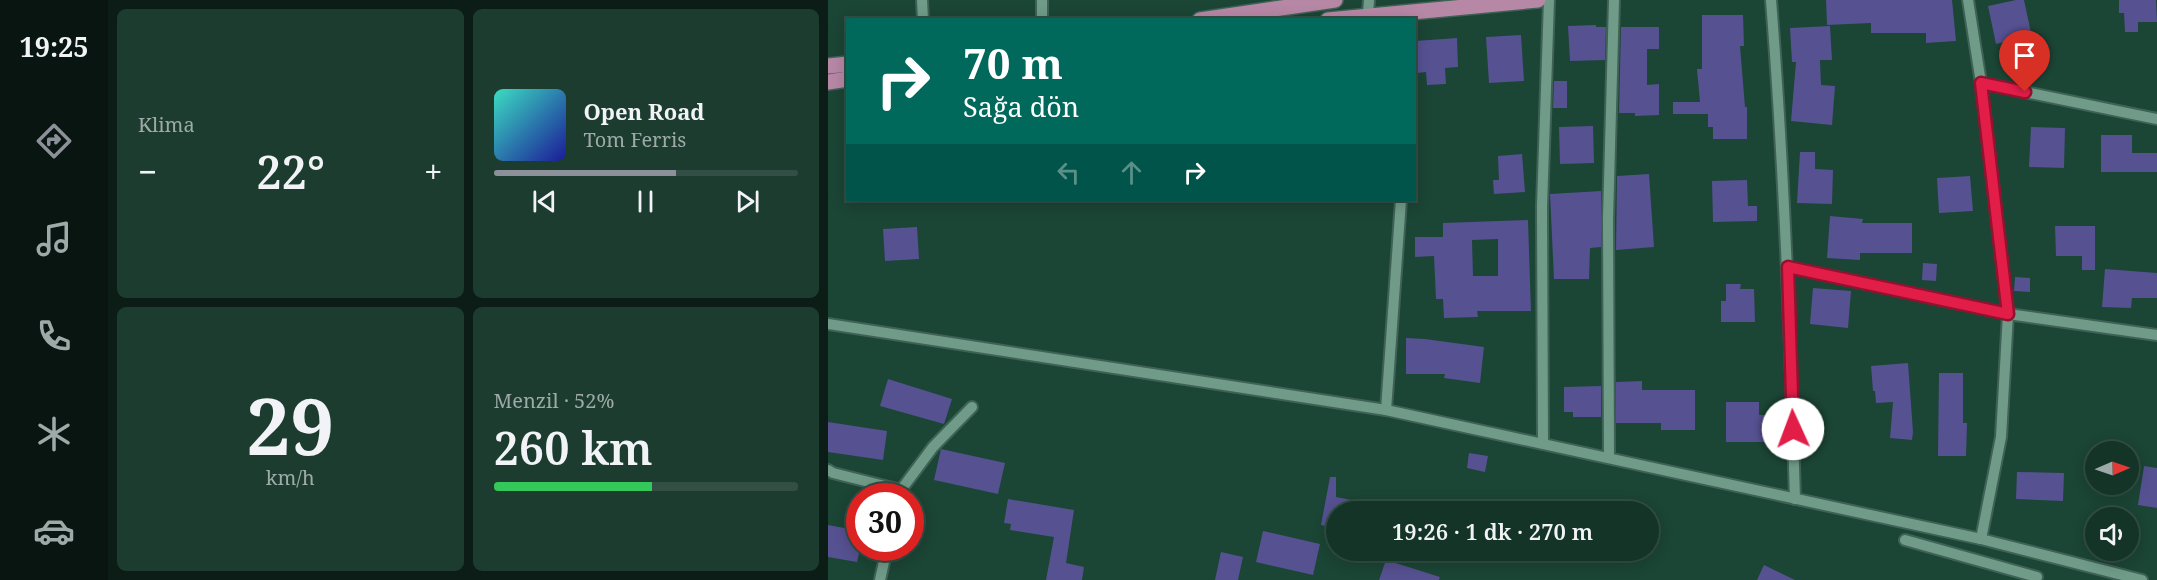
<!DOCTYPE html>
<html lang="tr">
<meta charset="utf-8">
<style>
:root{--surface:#143428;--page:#1d3c30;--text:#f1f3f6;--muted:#9daaa8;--line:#334f45;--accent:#8c9099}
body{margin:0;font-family:"Noto Serif",serif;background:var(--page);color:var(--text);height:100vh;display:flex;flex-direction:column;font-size:22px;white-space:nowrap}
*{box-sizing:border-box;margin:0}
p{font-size:20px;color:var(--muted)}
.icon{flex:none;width:33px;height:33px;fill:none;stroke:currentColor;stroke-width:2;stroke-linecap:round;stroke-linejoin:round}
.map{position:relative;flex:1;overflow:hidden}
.sheet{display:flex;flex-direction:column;gap:9px;padding:9px;background:#0b1d16;width:720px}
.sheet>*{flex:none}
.hud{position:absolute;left:18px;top:18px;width:570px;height:183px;border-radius:0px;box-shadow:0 3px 15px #0003,0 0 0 2px var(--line);background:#00695c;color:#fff;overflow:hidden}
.needle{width:39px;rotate:88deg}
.buttons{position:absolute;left:1257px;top:441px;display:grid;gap:12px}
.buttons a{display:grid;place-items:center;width:54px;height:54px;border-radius:50%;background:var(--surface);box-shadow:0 3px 15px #0003,0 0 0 2px var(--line);font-size:30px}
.speed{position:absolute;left:18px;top:483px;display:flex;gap:12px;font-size:30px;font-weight:700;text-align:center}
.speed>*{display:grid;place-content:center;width:78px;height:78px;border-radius:50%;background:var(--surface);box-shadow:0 3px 15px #0003,0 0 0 2px var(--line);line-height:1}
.speed .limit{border:9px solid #d22;background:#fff;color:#111}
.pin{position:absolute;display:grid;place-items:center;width:51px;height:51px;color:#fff;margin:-62px -26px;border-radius:50% 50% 50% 0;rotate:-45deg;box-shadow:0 0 6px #0007}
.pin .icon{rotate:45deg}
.me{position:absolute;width:66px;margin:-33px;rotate:358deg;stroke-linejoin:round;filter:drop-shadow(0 0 4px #0008)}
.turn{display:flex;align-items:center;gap:21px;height:126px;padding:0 18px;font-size:27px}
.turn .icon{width:78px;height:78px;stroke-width:2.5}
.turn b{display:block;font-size:42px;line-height:51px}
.lanes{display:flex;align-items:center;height:57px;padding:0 18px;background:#0003;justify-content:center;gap:30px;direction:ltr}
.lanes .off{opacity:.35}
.big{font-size:45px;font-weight:600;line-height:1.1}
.sheet .tile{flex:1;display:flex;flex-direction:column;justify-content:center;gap:9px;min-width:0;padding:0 21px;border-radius:9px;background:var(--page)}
.sheet .dial{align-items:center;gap:0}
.dial b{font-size:78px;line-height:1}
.song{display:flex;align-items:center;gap:18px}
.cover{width:72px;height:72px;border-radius:9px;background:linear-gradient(135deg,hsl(170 70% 55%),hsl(240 70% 35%))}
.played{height:6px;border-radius:3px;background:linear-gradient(90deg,var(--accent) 60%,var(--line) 60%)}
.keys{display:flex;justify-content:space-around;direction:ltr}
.heat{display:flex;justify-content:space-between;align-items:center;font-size:33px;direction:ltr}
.charge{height:9px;border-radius:4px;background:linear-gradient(90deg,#34c759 52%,var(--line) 0)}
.sheet .tiles{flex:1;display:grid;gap:9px;grid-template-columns:repeat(2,1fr)}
.trip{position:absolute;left:498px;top:501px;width:333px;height:60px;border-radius:30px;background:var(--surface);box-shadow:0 3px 15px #0003,0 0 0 2px var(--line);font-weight:600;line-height:60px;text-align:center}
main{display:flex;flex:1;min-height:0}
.tab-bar{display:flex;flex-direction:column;width:108px;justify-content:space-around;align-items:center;background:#081510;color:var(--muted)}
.tab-bar .icon{width:42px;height:42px}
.tab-bar .current{color:var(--accent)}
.tab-bar b{font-size:27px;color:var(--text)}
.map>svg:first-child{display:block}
.building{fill:#565191;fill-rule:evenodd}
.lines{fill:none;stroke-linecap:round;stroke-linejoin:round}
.minor-casing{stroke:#3e6255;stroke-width:14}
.major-casing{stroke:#3e6255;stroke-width:18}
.minor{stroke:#709b89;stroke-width:10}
.major{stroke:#b787a6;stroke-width:15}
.route-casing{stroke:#92132f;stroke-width:15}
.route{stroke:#e11d48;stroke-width:10}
</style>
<main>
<nav class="tab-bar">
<b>19:25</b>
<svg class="icon current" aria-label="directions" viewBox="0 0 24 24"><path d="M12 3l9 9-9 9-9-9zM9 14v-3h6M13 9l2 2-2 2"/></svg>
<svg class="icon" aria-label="music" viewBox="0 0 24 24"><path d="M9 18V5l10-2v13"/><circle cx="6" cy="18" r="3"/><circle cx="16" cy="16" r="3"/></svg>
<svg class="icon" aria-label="phone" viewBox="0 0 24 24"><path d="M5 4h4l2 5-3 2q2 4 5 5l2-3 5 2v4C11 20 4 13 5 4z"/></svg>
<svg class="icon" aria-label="climate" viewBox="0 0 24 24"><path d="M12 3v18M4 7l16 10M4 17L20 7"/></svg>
<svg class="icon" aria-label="car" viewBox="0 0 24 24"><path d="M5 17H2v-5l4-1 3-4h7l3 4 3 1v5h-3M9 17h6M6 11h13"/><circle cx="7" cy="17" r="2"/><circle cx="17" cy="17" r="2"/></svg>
</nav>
<section class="sheet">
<div class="tiles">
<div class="tile"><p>Klima</p>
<div class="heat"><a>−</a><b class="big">22°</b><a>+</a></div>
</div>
<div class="tile">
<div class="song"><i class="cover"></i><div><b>Open Road</b><p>Tom Ferris</p></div></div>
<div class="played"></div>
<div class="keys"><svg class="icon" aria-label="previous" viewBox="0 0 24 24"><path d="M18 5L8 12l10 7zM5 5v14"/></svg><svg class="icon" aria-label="pause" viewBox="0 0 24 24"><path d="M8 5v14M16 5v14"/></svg><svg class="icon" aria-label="next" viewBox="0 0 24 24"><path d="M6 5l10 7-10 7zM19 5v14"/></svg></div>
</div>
<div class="tile dial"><b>29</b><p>km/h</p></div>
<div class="tile"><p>Menzil · 52%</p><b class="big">260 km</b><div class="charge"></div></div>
</div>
</section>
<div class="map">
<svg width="1329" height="580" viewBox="0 0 1329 580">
<rect width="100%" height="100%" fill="#1b4535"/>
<g class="building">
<path d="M998,0H1124L1128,41L1098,43V33H1043V23L999,25Z"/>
<path d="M1188,0H1196L1205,42H1208L1210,69L1183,71L1181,41L1168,44L1160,6Z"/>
<path d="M1291,0H1328L1329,22H1310V32H1297L1296,13H1291Z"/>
<path d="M874,15H915L916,46H912L917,107H919V139H885V127H880V114H845V102H872L869,69H874Z"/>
<path d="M768,25V27H778L777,60L742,61L740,26Z"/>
<path d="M1002,26L1004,60H992L993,85L1007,86L1004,125L963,121L968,62H964L962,28Z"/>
<path d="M793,27H831V49H819V85L831,84V115L807,116V113H791Z"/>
<path d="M693,35L696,81L661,83L658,37Z"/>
<path d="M629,38L630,67L617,68L618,84L599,85L598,72L589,73L587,41Z"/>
<path d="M726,81H739V108H725Z"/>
<path d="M765,126L766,163L732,164L731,127Z"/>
<path d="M1203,127L1237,128L1236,168L1201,167Z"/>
<path d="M1273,135H1304V153H1329V172H1273Z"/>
<path d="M972,152H987V169L1005,170L1004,204L969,203Z"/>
<path d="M694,154L697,192L666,194L665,180H671L670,156Z"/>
<path d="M821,174L826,247L788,250L789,176Z"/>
<path d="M1142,176L1145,211L1111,213L1109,178Z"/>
<path d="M919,180L920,206H929V221L885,222L884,181Z"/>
<path d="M773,191V247L762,248L761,279H726L722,194Z"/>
<path d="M1002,216L1035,219L1034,223H1084V253H1032V260L999,258Z"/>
<path d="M700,220L703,311H649L650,317L616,318L615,299H608L606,256L587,257V237H615V223ZM670,239V276H645L644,240Z"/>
<path d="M1227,226H1267V270H1254V256H1228Z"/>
<path d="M89,227L91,259L57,261L55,229Z"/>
<path d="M1095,263L1109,264L1108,281L1094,280Z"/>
<path d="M1277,269L1329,273V298H1304L1303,308L1274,307Z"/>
<path d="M1187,277L1202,278V292L1186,291Z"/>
<path d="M898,284H913L912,289H926L927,322H893V301H898Z"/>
<path d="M985,288L1023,291L1020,328L982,324Z"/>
<path d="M578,338L597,339L656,347L652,383L616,378L617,374H578Z"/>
<path d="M1080,363L1085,432L1084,440L1062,438L1065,402L1048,403L1047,391H1045L1043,366Z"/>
<path d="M1111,373H1135V423H1139L1138,456H1110Z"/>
<path d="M60,379L124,399L116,424L52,406Z"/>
<path d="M814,381V390H867V430H833V423H788V382Z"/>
<path d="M773,386V417H745V412H736V387Z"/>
<path d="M898,402H931V415H946V442H898Z"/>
<path d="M0,422L59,431L55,460L0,452Z"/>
<path d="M113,449L177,463L170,494L106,480Z"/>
<path d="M641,453L660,456L657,472L639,468Z"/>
<path d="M1316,466L1329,468V508L1310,505Z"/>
<path d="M1189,472L1236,473L1235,501L1188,499Z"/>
<path d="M502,477H508V497L551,505V512H508V528L493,525Z"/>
<path d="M180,499L246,510L238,563L256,567L254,580H218L226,537L182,530L183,524L176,523Z"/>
<path d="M0,525L32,531V549L29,562L0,557Z"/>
<path d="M435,531L492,544L485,575L428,562Z"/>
<path d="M393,552L415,557L410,580H387Z"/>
<path d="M558,560L612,577L611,580H551Z"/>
<path d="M936,565L967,580H929Z"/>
</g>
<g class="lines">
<defs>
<g id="minor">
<path d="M94,0L95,20"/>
<path d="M214,0V20"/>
<path d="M943,0C956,166 962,332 967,499"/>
<path d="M1140,0L1153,83L1180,314L1173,437L1153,539"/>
<path d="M540,14L541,0"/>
<path d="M1153,83L1329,119"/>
<path d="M960,267L1180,314L1329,335"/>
<path d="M0,324L558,410L1153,539L1314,580"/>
<path d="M558,410L573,200"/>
<path d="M715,444L714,206L721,0"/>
<path d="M781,458L780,219L786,0"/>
<path d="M0,470L5,473L73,490L105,447L144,407"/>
<path d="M1077,540L1209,577"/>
<path d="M52,580L59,548"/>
</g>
<g id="major">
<path d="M372,20L507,0"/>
<path d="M500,20L710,0"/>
<path d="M0,66L20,64"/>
<path d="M0,82L20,79"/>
</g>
</defs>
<use href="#minor" class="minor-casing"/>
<use href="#major" class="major-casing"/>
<use href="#minor" class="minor"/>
<use href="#major" class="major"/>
</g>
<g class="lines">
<defs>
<path id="route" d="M965,429L960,267L1180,314L1153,83L1197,92"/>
</defs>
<use href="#route" class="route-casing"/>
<use href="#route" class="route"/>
</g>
</svg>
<div class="buttons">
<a><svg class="needle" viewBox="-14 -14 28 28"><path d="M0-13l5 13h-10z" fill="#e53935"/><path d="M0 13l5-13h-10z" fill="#9daaa8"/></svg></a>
<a><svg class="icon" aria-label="sound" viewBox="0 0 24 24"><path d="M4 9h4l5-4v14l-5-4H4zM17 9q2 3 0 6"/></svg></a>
</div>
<div class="speed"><div class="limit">30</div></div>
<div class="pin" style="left:1197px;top:92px;background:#d93025"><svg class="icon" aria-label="arrive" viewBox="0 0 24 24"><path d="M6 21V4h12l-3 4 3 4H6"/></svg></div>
<svg class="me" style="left:965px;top:429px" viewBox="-20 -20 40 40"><circle r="19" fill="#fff"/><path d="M0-13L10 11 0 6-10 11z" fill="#e11d48"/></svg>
<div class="trip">19:26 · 1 dk · 270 m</div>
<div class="hud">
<div class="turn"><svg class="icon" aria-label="right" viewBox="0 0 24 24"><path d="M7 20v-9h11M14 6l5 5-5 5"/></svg><div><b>70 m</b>Sağa dön</div></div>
<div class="lanes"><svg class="icon off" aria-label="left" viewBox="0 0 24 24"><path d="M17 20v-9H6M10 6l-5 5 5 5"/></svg><svg class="icon off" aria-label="ahead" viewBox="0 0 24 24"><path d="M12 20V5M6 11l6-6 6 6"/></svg><svg class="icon" aria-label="right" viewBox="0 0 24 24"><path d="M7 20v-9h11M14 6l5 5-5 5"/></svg></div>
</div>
</div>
</main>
